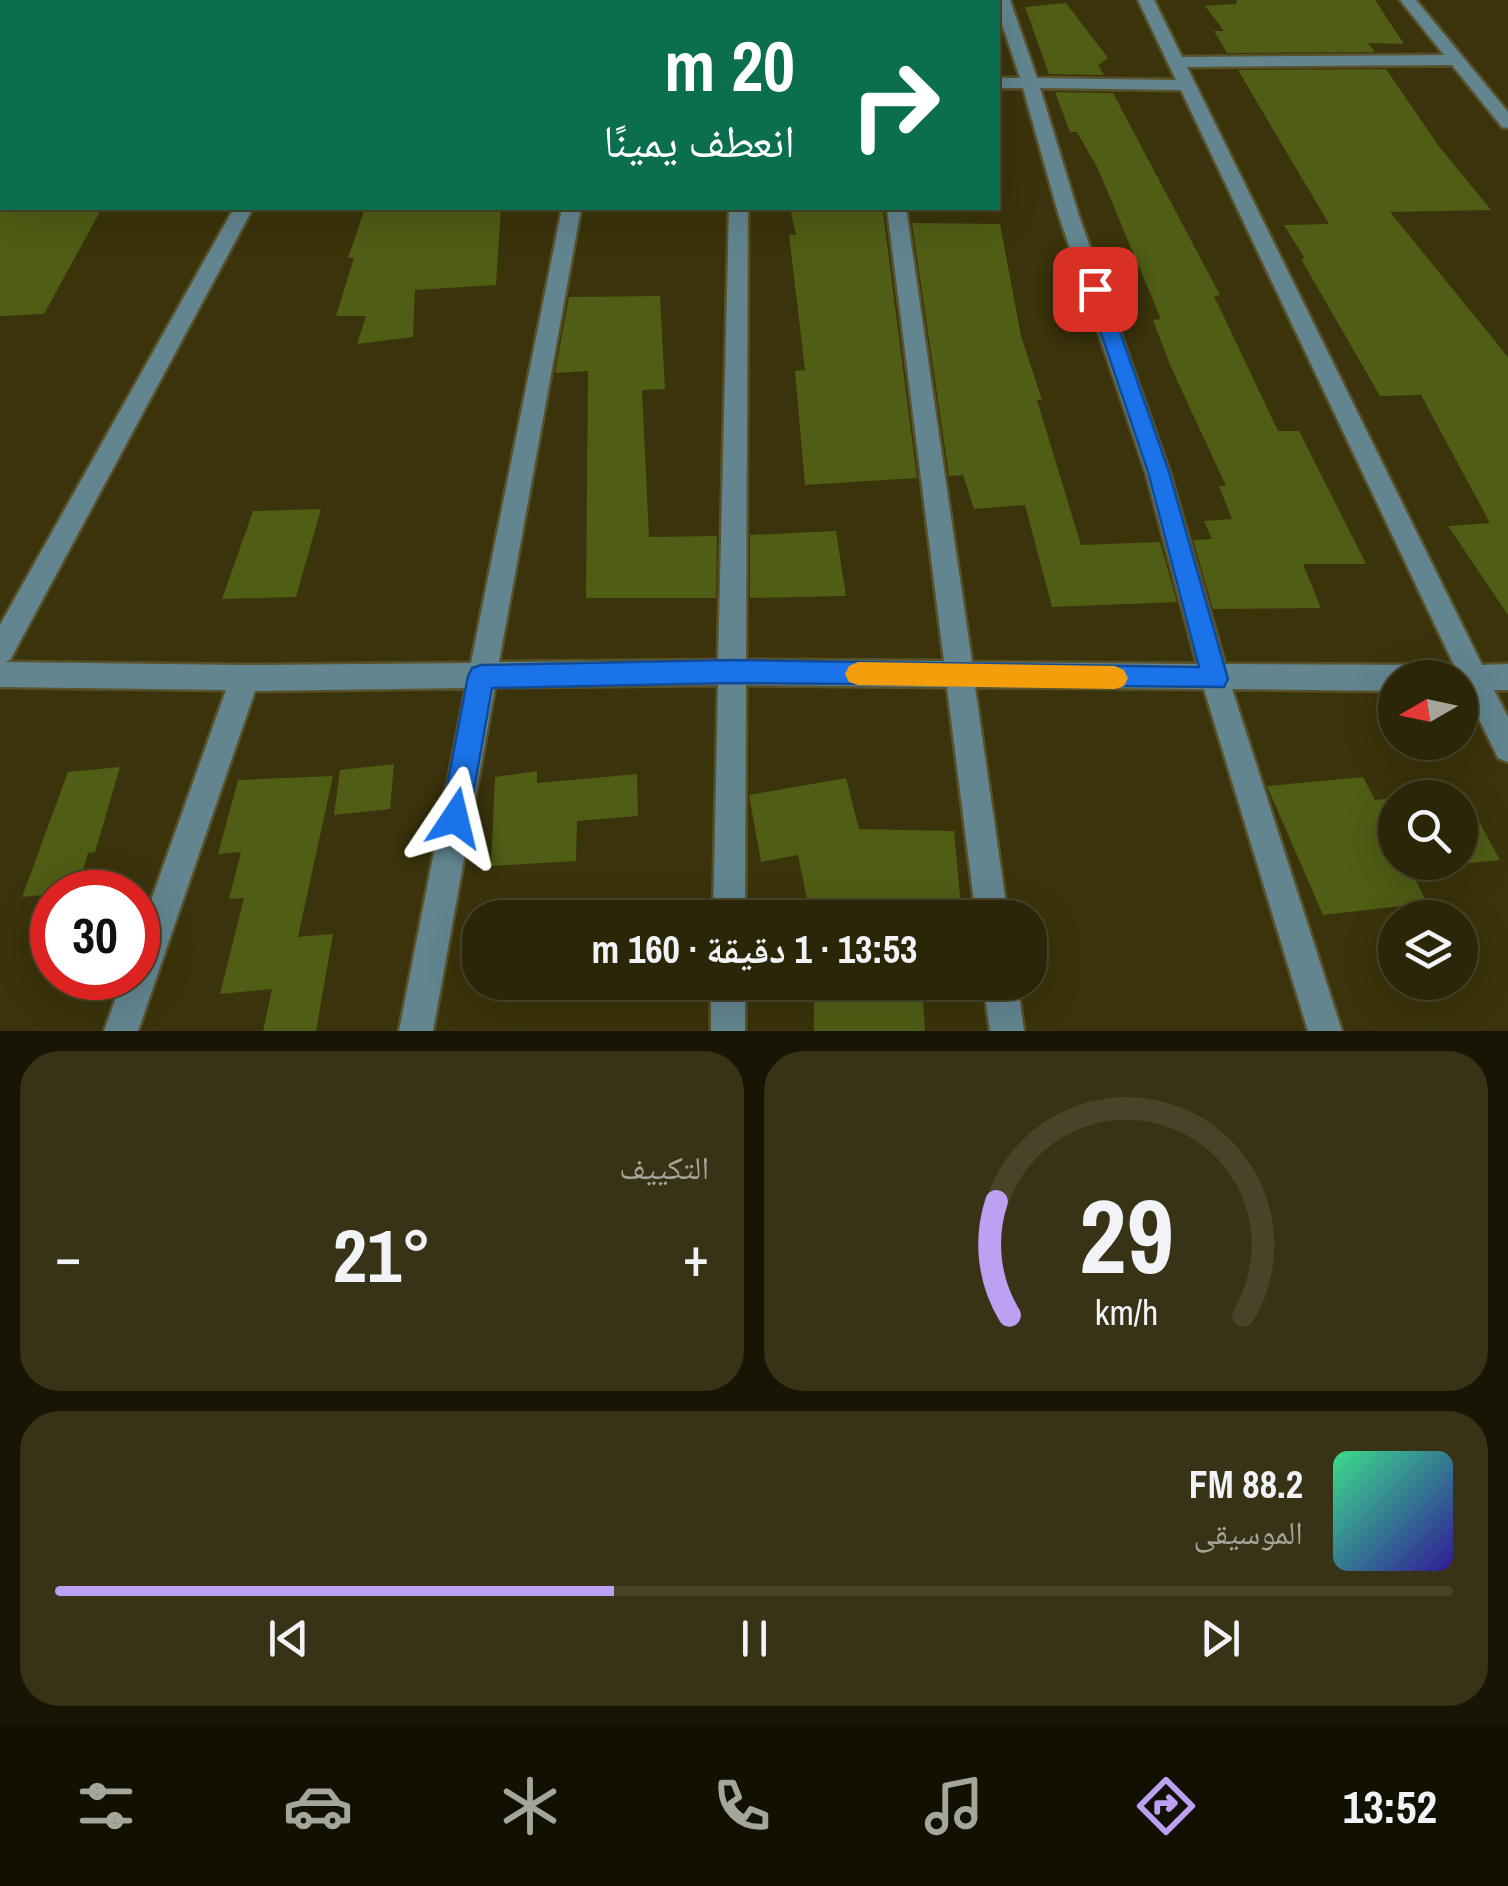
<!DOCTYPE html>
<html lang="ar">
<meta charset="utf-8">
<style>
:root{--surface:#2c2608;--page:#383216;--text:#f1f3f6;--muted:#a6a59c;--line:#484329;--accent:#bca0f2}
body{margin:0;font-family:"Archivo Narrow","Noto Naskh Arabic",sans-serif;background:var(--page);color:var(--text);direction:rtl;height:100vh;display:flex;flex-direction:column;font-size:38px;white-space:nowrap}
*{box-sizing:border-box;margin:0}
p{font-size:32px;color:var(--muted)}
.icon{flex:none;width:55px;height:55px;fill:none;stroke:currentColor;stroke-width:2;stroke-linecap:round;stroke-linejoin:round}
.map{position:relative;height:1031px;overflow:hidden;direction:ltr}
.panel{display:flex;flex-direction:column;gap:20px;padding:20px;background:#181504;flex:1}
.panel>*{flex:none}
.guide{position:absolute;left:0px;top:0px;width:1000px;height:210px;box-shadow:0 10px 40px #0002,0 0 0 2px var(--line);direction:rtl;background:#0b6e4f;color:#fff;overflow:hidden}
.needle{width:65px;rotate:261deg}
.tools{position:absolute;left:1378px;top:660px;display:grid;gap:20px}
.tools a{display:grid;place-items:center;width:100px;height:100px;border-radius:50%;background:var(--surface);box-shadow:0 10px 40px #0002,0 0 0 2px var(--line);font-size:50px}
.speed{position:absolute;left:30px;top:870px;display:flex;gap:20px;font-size:50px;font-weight:700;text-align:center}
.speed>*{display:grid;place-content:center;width:130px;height:130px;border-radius:50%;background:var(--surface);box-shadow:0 10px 40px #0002,0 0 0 2px var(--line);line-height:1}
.speed .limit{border:15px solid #d22;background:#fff;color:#111}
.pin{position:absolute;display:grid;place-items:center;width:85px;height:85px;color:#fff;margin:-42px;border-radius:20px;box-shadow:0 5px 15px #0006}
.me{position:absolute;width:110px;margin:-55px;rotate:10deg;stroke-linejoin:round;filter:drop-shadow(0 0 8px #0008)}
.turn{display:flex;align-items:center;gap:35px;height:210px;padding:0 40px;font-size:45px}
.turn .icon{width:130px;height:130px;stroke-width:2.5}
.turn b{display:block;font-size:70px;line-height:85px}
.big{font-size:75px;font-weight:800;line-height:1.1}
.panel .card{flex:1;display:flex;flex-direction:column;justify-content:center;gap:15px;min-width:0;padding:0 35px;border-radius:40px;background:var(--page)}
.panel .dial{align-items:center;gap:0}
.dial svg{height:260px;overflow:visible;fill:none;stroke:var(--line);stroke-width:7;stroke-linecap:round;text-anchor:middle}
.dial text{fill:var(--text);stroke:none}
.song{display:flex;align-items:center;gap:30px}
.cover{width:120px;height:120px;border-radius:15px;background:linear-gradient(135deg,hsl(150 70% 55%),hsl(250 70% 35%))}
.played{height:10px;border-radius:5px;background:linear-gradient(90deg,var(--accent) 40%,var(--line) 40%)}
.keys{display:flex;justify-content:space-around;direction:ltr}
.heat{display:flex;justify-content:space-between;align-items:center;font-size:55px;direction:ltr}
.panel .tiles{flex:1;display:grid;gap:20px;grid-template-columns:1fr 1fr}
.card:last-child{grid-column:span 2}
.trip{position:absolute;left:462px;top:900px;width:585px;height:100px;border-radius:40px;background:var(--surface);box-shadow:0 10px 40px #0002,0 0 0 2px var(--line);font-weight:800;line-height:100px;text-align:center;direction:rtl}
.tab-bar{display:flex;height:160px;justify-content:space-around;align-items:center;background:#120f03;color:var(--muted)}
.tab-bar .icon{width:70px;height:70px}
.tab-bar .active{color:var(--accent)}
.tab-bar b{font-size:45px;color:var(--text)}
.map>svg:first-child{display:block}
.built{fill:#443c0e}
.building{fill:#4f5d15}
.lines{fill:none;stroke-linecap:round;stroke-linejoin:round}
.minor-casing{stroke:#58512a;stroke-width:5}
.minor{fill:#628590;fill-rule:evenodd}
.route{fill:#1a73e8;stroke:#114b97;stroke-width:2.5}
.slow{fill:#f59e0b}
</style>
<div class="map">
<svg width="1508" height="1031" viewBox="0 0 1508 1031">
<rect width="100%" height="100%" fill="#3a330b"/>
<path class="built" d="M140,0H569L138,2Z"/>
<g class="building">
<path d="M1237,0H1375L1404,44L1368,43L1375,52L1227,53L1214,31H1224L1205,6L1236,4Z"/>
<path d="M1066,3L1108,58L1098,65L1104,75L1049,74L1025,7Z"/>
<path d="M1386,69L1438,145L1491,210L1390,212L1508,357V615L1448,526L1490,523L1421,395L1380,396L1301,259H1305L1284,225L1329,224L1238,70Z"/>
<path d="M1055,92L1113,93L1220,295L1214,296L1278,431H1299L1366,564H1303L1321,608L1213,609L1193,540L1212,539L1204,521L1232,519L1219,486H1226L1170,365L1153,320L1161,319L1098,169L1077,132H1070Z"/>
<path d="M0,208H102L44,314L0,316Z"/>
<path d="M365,208H501L496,285L415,290L413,337L357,344L366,316H336L354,258H348Z"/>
<path d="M790,208L883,212L917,478L805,485L795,371L805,370L789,235H796Z"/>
<path d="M912,223L1000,224L1021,336L1042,400H1037L1081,545L1160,542L1177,602L1052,607L1025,505L974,509L963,475L949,476Z"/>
<path d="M660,296L665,389L642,390L649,537L717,536L716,598H586L588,371L555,373L569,297Z"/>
<path d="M321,509L296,597L222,599L253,511Z"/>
<path d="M836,531L846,596L750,598V535Z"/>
<path d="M394,764L390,809L334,815L340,770Z"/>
<path d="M120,767L95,852L88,853L76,892L22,897L68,772Z"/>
<path d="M537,771V783L637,774L638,816L577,821L576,861L491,866L495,777Z"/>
<path d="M333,776L298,937L333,934L316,1031H263L272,989L220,994L244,898L229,899L241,852L218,854L238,780Z"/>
<path d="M1363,777L1375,800L1395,798V862H1460V798H1397L1463,792L1500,860L1410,869L1427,903L1323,915L1267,786Z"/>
<path d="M846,778L859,829L954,831L962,918H811L798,855L761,862L749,795Z"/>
<path d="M814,982H922L925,1031H814Z"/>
</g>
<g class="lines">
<defs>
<g id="minor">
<path d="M600,0H616V2H601Z"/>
<path d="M740,0H756V2H741Z"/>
<path d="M862,0H878V2H863Z"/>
<path d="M994,0H1010L1037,78L1176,80L1138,0H1154L1182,57L1444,55L1400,0H1416L1508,112V128L1502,127L1452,65L1187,67L1482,665L1508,664V690H1494L1508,717V762L1498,758L1465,690H1460V678H1395V691L1232,689L1342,1031H1308L1204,689L975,687L1008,918H976L947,687L746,685L745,918H713L718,685L495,687L433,1031H399L466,688L255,691L138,1031H104L123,978H138V937L226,690L0,687V625L234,208H253L10,660L5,662L245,665L471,663L562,208H581L499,662L718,660L729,208H748L746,660L944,661L887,208H906L972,662L1197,664L1146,473L1059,216L1023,88H998V78H1020ZM1040,88L1181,90L1454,665L1225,664L1170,473L1079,216Z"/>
<rect x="0" y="68" width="2" height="10"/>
<rect x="711" y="982" width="34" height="49"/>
<path d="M983,982H1017L1024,1031H990Z"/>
</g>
</defs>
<use href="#minor" class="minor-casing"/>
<use href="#minor" class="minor"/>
</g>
<path class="route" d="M1095,283L1105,289L1169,472L1228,679L1224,687L731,683L492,688L469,818L465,828L455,832L445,828L441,818L468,676L472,668L481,665L731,660L1199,667L1148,472L1086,289Z"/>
<path class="slow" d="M858,662L1115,666L1124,670L1128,678L1124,686L1115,689L858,685L849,682L845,674L849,666Z"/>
</svg>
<div class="tools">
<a><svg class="needle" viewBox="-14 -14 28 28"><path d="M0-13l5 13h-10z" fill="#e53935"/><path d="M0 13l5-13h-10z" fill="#a6a59c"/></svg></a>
<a><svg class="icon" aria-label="search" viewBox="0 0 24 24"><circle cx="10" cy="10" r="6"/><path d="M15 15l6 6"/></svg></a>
<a><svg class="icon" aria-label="layers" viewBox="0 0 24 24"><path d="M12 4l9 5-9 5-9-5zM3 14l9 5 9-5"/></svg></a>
</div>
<div class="speed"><div class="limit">30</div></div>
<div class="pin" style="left:1095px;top:289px;background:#d93025"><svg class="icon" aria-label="arrive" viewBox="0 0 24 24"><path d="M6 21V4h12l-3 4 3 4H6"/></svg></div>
<svg class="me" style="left:455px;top:818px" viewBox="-20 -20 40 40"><path d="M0-17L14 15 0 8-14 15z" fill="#1a73e8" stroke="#fff" stroke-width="4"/></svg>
<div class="trip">13:53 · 1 دقيقة · 160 m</div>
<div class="guide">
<div class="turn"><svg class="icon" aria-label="right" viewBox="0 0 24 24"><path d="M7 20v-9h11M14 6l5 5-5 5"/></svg><div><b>20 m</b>انعطف يمينًا</div></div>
</div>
</div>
<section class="panel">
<div class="tiles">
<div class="card dial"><svg viewBox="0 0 100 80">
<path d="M14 69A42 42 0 1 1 86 69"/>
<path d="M14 69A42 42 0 0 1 10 34" stroke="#bca0f2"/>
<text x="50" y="56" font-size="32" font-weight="700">29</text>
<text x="50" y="72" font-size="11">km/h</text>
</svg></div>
<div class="card"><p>التكييف</p>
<div class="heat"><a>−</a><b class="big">21°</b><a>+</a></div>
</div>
<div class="card">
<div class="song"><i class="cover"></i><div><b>88.2 FM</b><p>الموسيقى</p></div></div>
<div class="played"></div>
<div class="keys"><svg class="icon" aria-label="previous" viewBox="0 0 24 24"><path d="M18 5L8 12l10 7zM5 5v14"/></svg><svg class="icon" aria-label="pause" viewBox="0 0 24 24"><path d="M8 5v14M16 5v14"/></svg><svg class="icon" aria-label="next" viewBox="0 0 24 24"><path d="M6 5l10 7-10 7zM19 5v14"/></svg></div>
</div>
</div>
</section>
<nav class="tab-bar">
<b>13:52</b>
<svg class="icon active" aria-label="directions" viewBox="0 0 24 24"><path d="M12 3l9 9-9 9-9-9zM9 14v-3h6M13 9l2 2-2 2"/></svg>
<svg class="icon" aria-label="music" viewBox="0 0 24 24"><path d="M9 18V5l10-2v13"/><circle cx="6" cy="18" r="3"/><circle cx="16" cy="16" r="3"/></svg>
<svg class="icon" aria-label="phone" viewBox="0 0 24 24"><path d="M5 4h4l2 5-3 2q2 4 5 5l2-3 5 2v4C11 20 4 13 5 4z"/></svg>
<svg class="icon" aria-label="climate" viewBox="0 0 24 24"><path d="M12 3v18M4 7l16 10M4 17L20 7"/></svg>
<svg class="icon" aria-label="car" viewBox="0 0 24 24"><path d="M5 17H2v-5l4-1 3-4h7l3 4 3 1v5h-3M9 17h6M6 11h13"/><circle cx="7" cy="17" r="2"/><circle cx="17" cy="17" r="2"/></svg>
<svg class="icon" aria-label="filters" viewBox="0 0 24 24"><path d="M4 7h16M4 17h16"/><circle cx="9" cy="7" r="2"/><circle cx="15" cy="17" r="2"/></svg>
</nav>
